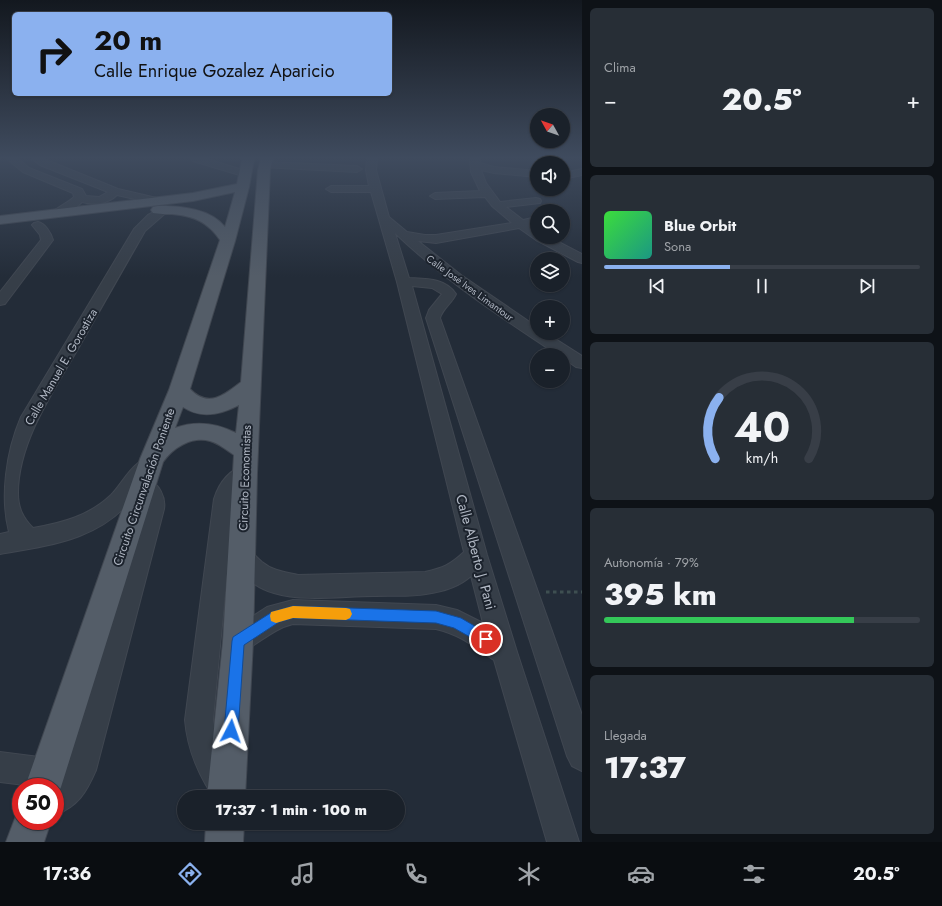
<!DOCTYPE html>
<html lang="es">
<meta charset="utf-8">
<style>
:root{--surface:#1a212a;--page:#272e36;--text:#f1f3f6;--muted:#9fa3a8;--line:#383e47;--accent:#8bb1ef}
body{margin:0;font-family:Jost,sans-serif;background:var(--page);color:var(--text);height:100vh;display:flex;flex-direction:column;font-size:15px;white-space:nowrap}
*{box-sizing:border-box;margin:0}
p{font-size:13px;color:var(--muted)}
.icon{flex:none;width:22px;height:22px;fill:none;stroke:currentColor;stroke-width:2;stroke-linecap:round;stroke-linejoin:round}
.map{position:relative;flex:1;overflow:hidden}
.panel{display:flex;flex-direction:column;gap:8px;padding:8px;background:#0e1217;width:360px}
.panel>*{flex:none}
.guide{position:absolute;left:12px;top:12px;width:380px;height:84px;border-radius:6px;box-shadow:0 1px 3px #0004,0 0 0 1px var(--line);background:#8bb1ef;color:#111;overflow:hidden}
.needle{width:26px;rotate:310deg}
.buttons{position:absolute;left:530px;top:108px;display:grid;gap:8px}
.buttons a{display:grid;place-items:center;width:40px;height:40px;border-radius:50%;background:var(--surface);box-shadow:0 1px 3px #0004,0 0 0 1px var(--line);font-size:20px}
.speed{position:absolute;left:12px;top:778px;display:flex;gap:8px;font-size:20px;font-weight:700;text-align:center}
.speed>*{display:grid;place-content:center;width:52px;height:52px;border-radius:50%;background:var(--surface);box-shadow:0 1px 3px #0004,0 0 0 1px var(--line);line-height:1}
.speed .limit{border:6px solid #d22;background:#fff;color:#111}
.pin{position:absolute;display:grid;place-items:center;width:34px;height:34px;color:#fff;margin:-17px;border:2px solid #fff;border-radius:50%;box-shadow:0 1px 4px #0007}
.me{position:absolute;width:44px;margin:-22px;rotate:4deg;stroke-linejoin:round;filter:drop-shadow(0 0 3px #0008)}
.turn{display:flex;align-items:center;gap:14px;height:84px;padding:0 16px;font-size:18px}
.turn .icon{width:52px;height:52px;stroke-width:2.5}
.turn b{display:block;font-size:28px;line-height:34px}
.big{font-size:30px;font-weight:800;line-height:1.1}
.panel .tile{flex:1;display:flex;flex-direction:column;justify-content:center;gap:6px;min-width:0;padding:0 14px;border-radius:6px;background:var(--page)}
.panel .dial{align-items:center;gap:0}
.dial svg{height:104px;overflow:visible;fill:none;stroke:var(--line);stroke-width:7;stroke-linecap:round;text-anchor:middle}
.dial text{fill:var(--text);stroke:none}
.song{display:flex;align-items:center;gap:12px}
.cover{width:48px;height:48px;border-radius:6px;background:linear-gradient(135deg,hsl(120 70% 55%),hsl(170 70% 35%))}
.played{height:4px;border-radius:2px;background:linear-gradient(90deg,var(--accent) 40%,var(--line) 40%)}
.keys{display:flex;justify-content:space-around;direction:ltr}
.heat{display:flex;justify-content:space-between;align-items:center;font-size:22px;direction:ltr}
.charge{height:6px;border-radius:3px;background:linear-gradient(90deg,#34c759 79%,var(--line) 0)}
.trip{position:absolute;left:177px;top:790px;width:228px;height:40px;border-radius:20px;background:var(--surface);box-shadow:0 1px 3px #0004,0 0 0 1px var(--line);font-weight:800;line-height:40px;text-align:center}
.dock{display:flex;height:64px;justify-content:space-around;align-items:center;background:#0a0d11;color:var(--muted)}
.dock .icon{width:28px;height:28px}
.dock .selected{color:var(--accent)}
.dock b{font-size:18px;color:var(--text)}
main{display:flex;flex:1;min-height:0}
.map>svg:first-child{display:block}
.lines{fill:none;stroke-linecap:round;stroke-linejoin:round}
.minor-casing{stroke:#404751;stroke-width:2}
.major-casing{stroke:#404751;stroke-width:2}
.path{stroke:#3e4f51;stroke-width:3;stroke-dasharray:3.5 3.5;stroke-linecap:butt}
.minor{fill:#363e48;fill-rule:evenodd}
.major{fill:#545d68;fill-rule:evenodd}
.route{fill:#1a73e8;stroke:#114b97}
.slow{fill:#f59e0b}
.labels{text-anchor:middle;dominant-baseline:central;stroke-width:4;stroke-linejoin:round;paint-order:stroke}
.far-street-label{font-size:10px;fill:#b1b8c4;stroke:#1c232d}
.street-label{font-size:12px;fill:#b1b8c4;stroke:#1c232d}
.near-street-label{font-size:14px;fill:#b1b8c4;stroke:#1c232d}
</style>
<main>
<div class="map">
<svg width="582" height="842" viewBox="0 0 582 842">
<rect width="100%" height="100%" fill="#232c38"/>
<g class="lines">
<defs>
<g id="minor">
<path d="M7,159H18L29,168L82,189L86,196L99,197L108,192L40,165L32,159H44L118,189L161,199L162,201L157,204L117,195C108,204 94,205 82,202C75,209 64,218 54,215L52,213C57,207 68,203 74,197L73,193L23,172Z"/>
<path d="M191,159H207L249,172L251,174L246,177L243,176L193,161Z"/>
<path d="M367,159H377L376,170L389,217L407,232L425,235H436L512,223L492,206L485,197L435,199L430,196L435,193L480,191L471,172L470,159H480V163L494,167L537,171V177L494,173L481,170L486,183L500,202L536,198L540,199L541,201L540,203L506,207L523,220L537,217V223L530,225L537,230V237H549L582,254V263L578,262L536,240L519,228L436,243L418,241L461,275L537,327V333H546L582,356V368L576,367L563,358V355H558C502,318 444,280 395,233L409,278C427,279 445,278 456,294C452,303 443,308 440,318L582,715V771L572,766L567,756L426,318L429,310L442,294L432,288L412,286L487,555L517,652L579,842H547L494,660C473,646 461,635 436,629L293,624C272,629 258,645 238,654L229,650L225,641L229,632L267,607L293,600L436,605L457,610L483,623L471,576C459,587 441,592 426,594C409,597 391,595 374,596C343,596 304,602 274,593C256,588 238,574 231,557L234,550L242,546C251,550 255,556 262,562C273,571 285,572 298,575L425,572C443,568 450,565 464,552L397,282L371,192H331L326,189L331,186H369L366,170Z"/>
<path d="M265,162L357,166L362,169L357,172L262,167L260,165L262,163Z"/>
<path d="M582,169V175L563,179V173Z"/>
<path d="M163,207L169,210L145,231C123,269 101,308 79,347C54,390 18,442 18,493C18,508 23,518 33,528C62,523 89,516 111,495C120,486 127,472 137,464C141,460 146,462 151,463L154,469L148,479C159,484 166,497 164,509L96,770C86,793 78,806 55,815V787H41L0,782V752L47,758L57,763L62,773L61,775L68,764L144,509V501L137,493C103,539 53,545 0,554V534L9,532C0,497 6,452 21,417L134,229L148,215Z"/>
<path d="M38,222C45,223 51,233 53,240L5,304L0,305V292L41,240L40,235L32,225L34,223Z"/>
<path d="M245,465L252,467L255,473C250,483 238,487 234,499L213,720L218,748L238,785L234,796C229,797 216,799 212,795C210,793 208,788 206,785C194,764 187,744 185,720L214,499C219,483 229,470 245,465Z"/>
</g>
<g id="major">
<path d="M242,159H254L249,187L235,241L190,389C208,408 223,396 241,382L258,170L261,159H273L270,170L257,473L253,641L245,797H207L223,641L234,455C227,450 218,443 210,441C191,436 173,448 163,462L61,787L55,800V787H25L140,459L169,390L220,240C208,222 194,216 172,214C166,214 159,214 153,213L151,210L153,207L158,206C180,206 210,208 225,227L235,192L193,201L0,224V216L193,193L237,184ZM239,405L236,433C216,423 197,420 175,428L183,407C201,419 220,415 239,405Z"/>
<path d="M21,807V821H51L44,842H6L19,808Z"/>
<path d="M206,823H244L243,842H205Z"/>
</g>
</defs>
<use href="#minor" class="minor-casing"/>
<use href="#major" class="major-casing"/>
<path class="path" d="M546,592H582"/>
<use href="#minor" class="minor"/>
<use href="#major" class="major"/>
</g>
<linearGradient id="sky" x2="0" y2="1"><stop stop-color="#13181f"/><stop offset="0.57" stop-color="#3f4b5e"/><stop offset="1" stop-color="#3f4b5e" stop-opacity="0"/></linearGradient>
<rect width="582" height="277" fill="url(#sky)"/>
<path class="route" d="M293,606L436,611L461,618L490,635L492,639L490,644L486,646L454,628L436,623L293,618L279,622L244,645L238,731L236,736L231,738L226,736L224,731L232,641L233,637L272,612Z"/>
<path class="slow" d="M293,606L346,608L350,609L352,614L350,618L346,620L293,618L276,623L271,621L270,616L271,612Z"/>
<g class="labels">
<g class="far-street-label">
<text transform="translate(470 288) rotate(36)">Calle José Ives Limantour</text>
</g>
<g class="street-label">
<text transform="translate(61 367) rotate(-60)">Calle Manuel E. Gorostiza</text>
<text transform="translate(245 478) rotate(-88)">Circuito Economistas</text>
<text transform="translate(144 487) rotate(-71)">Circuito Circunvalación Poniente</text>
</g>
<g class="near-street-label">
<text transform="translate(476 552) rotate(75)">Calle Alberto J. Pani</text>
</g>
</g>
</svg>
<div class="buttons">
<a><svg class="needle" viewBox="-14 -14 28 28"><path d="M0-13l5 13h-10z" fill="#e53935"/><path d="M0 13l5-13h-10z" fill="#9fa3a8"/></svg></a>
<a><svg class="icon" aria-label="sound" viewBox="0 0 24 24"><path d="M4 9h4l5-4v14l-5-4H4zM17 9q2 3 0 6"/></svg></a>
<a><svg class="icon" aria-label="search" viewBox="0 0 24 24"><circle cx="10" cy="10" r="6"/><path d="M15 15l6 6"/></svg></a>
<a><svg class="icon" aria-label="layers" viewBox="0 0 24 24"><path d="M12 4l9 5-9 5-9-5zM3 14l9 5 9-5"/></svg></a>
<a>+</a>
<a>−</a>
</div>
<div class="speed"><div class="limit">50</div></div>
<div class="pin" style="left:486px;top:639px;background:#d93025"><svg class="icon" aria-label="arrive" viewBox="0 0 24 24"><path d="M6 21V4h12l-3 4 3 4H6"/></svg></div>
<svg class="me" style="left:231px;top:731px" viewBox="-20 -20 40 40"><path d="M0-17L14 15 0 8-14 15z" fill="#1a73e8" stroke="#fff" stroke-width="4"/></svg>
<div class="trip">17:37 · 1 min · 100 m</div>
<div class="guide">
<div class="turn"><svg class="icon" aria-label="right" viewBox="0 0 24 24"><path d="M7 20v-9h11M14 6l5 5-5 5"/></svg><div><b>20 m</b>Calle Enrique Gozalez Aparicio</div></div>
</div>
</div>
<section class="panel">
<div class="tile"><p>Clima</p>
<div class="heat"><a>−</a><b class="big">20.5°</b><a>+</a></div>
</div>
<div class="tile">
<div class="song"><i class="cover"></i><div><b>Blue Orbit</b><p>Sona</p></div></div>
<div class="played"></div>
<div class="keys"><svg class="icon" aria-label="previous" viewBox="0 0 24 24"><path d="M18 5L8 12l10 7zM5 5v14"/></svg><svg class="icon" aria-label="pause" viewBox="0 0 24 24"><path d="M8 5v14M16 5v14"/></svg><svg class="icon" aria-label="next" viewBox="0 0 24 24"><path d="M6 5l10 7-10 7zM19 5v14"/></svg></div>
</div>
<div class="tile dial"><svg viewBox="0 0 100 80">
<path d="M14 69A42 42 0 1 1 86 69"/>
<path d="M14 69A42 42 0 0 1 17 22" stroke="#8bb1ef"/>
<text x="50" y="56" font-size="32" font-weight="700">40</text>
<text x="50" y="72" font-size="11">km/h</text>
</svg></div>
<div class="tile"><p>Autonomía · 79%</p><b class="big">395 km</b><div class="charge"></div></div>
<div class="tile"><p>Llegada</p><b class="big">17:37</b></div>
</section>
</main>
<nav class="dock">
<b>17:36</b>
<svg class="icon selected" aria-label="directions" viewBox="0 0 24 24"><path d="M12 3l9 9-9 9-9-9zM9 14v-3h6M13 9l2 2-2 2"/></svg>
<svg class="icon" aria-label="music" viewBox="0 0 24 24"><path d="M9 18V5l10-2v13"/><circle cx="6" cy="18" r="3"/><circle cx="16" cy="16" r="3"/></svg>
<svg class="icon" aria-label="phone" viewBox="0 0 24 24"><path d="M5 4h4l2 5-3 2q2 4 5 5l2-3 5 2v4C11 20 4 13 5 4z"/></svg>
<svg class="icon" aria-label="climate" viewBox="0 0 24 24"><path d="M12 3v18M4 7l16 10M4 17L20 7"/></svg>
<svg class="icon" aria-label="car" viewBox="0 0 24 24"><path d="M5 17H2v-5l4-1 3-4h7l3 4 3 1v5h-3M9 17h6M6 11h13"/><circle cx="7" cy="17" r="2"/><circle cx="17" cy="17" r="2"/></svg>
<svg class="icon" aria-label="filters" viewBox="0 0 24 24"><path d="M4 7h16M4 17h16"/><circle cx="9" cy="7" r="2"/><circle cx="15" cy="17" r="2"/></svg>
<b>20.5°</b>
</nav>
